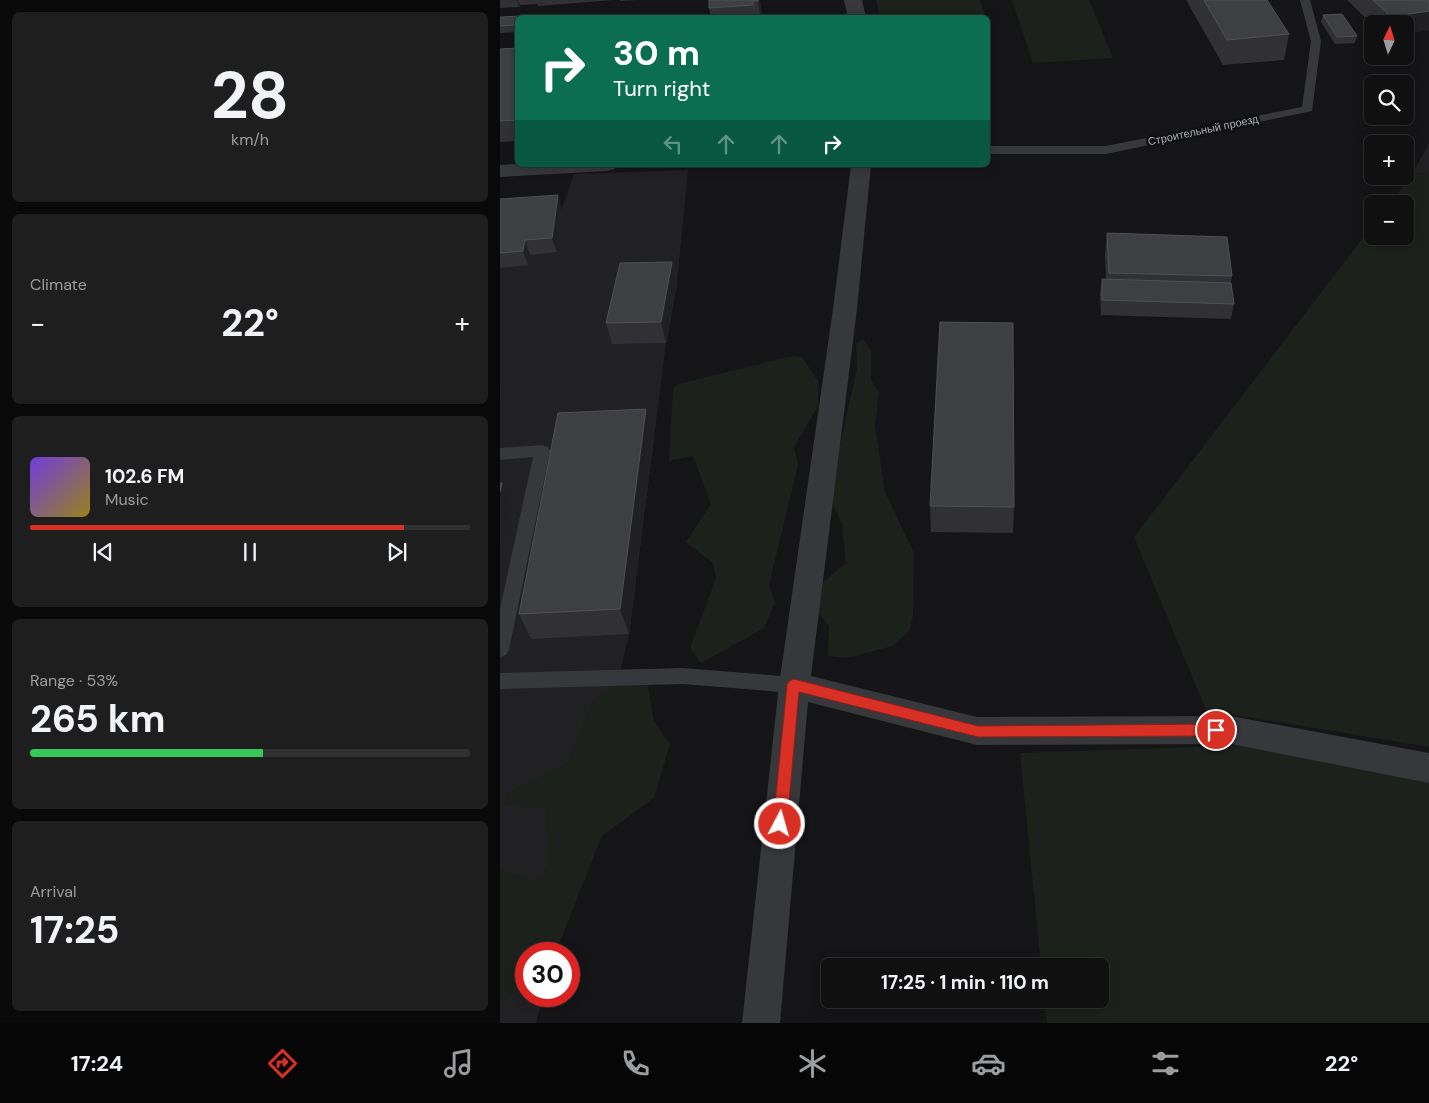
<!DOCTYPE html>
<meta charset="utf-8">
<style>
:root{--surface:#101011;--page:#1e1e1f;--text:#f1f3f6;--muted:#9c9d9f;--line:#303031;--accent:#d93025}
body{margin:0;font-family:"DM Sans",sans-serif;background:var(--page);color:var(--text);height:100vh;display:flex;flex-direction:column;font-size:19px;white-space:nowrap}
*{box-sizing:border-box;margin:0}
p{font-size:16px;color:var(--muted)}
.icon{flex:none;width:28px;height:28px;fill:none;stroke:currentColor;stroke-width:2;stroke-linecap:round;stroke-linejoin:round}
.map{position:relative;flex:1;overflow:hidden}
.sheet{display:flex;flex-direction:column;gap:12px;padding:12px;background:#090909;width:500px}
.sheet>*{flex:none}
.banner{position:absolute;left:15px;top:15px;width:475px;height:152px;border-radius:8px;box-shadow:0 2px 12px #0003,0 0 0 1px var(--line);background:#0b6e4f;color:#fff;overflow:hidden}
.needle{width:32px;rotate:4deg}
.controls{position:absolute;left:864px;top:15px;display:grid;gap:10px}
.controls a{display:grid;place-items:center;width:50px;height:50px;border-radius:8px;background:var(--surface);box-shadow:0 2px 12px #0003,0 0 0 1px var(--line);font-size:25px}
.speed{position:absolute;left:15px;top:942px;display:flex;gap:10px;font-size:25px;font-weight:700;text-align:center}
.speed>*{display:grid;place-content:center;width:65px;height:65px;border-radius:50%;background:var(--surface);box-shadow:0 2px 12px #0003,0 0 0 1px var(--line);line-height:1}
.speed .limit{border:8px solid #d22;background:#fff;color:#111}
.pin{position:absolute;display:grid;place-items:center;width:42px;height:42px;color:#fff;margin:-21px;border:2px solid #fff;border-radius:50%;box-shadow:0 1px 5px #0007}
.me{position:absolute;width:55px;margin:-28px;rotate:6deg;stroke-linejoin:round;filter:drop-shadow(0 0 4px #0008)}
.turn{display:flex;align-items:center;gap:18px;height:105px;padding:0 15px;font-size:22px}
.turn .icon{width:65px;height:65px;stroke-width:2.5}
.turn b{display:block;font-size:35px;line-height:42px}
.lanes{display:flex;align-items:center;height:48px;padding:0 15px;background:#0003;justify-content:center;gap:25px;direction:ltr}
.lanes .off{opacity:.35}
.big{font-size:38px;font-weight:700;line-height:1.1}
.sheet .widget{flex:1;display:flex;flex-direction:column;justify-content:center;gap:8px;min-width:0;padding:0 18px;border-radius:8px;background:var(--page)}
.sheet .dial{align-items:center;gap:0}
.dial b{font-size:65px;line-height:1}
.song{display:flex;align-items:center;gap:15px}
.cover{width:60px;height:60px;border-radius:8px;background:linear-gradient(135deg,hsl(260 70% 55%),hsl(50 70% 35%))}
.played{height:5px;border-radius:2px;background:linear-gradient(90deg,var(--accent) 85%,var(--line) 85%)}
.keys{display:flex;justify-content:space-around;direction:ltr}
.heat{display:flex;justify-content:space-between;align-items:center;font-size:28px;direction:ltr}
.charge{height:8px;border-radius:4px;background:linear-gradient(90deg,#34c759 53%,var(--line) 0)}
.trip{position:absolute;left:321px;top:958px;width:288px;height:50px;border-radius:8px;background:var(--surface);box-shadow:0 2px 12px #0003,0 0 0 1px var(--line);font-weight:700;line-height:50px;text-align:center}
.tab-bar{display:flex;height:80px;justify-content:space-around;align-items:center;background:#060607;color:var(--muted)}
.tab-bar .icon{width:35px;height:35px}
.tab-bar .current{color:var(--accent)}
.tab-bar b{font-size:22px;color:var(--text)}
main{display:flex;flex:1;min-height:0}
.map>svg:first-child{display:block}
.built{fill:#212124}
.green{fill:#1c211c}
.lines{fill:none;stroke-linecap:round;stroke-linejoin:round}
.service{fill:#36383b;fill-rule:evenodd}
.minor{fill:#36383b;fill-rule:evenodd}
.wall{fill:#313135}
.shaded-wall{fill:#202023}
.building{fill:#3e3f43;stroke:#4e5055}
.route{fill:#d93025;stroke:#8d1f18}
.labels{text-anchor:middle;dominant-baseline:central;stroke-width:5;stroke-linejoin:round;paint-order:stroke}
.far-street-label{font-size:11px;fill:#a8adb6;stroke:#101012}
</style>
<main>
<section class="sheet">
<div class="widget dial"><b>28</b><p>km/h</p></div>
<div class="widget"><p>Climate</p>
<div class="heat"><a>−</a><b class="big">22°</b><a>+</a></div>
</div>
<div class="widget">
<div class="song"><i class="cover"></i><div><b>102.6 FM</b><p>Music</p></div></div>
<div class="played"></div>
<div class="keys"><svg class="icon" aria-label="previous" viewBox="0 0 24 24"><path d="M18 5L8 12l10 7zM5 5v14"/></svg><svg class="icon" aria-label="pause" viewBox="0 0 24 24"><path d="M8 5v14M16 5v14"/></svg><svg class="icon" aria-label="next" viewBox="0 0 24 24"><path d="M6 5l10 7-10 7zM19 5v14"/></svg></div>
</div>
<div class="widget"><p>Range · 53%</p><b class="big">265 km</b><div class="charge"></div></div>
<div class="widget"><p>Arrival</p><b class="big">17:25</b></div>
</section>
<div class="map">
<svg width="929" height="1023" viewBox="0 0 929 1023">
<rect width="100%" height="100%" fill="#151517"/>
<g class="built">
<path d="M929,143V174L913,173Z"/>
<path d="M188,170L177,283L166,343L129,634L53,954H26V996H43L36,1023H0V214L62,209L74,174Z"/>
</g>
<g class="green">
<path d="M376,0H480L485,17H380Z"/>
<path d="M512,0H589L613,58L533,63Z"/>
<path d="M913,173L929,174V747L706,710L634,537L872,226V236H905V204H890Z"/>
<path d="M363,339L371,351V380L379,392L375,426L385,492L414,553L413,615L410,630L393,646L347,658L328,656L329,626L315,609L322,583L346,563L342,524L329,496L357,368L356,344Z"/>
<path d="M292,356L302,357L318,381V406L294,447L298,465L269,585L275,603L264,628L201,663L190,648L216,578L213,563L186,542L211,504L193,456L169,461L173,389L178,384Z"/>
<path d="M133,669H145L154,721L170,744L154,798L102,836L55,954H26V981L4,1001H0V869L36,881L50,862L45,808L5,806L7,793L67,764L94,699Z"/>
<path d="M750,745L929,777V1023H547L545,999H600V966H541L520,753Z"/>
</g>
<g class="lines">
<g class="service">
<path d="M800,0H810L821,41L812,111L606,154H488V146H606L802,107L811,41Z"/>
<path d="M42,445L48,447L50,451L9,650L6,655L0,657V609L33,457L0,460V448Z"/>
<path d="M182,668L294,677L300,679L303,685L300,691L294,693L182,684L0,689V673Z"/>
</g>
<g class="minor">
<path d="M344,0H362L366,18H348Z"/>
<path d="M18,164V165H117L114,169L107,171L0,177V165Z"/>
<path d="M351,165H371L357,309L311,676L477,717L731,716L929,753V783L731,744L477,745L308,702L280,1023H242L279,685L333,309Z"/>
</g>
</g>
<g class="wall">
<path d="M0,0H113L38,6V4L20,5L19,7L0,8Z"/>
<path d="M120,0H137L120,1Z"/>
<path d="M260,0L262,18H211L209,8Z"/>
<path d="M686,0H767L789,34L784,60L723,65Z"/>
<path d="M847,0H929V30L905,34V24H872Z"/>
<path d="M823,15L857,36L855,43L835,44L821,22Z"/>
<path d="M0,17L18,18V32L0,33Z"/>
<path d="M18,48V141L0,142V49Z"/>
<path d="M0,199L62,210L57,252L30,255L28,265L0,268Z"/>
<path d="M607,233L732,276L731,283L734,304L731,319L601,315L600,293L602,279H606L605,254Z"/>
<path d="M172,262L177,283L166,343L112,344L106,323Z"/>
<path d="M146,409L154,436L129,634L31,639L19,614Z"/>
<path d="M430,506L514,507L513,533L431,532Z"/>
</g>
<g class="shaded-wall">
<path d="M17,0H18L20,5L19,7Z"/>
<path d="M258,0H260L262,18H260Z"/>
<path d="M929,11V30L905,34V24H890L891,17Z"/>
<path d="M58,195L62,210L57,252L52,238Z"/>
<path d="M25,240L30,255L28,265L23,251Z"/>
<path d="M172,262L177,283L166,343L161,322Z"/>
<path d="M0,384L4,394L0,409Z"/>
<path d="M146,409L154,436L129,634L120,609Z"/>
<path d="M2,483L11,504L0,554V492Z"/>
</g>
<g class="building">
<path d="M209,0H258V1H253V5L209,8Z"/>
<path d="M704,0H767L789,34L727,40Z"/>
<path d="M873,0H929V11L891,17Z"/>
<path d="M842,14L857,36L837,37L823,15Z"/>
<path d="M21,16V18H18V25L0,26V17Z"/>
<path d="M18,48V120L0,121V49Z"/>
<path d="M58,195L52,238L25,240L23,251L0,253V199Z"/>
<path d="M607,233L727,237L732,276L609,273Z"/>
<path d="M172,262L161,322L106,323L120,263Z"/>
<path d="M602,279L731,283L734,304L602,300Z"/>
<path d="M440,322L513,323L514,507L430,506Z"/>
<path d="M146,409L120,609L19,614L58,413Z"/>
<path d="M0,483H2L0,492Z"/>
</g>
<path class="route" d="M294,679L478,726L716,724L721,726L723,730L721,734L716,736L478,737L299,692L287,824L285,829L280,830L275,829L273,824L287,685L289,681Z"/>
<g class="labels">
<g class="far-street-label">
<text transform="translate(703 130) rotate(-12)">Строительный проезд</text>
</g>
</g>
</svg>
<div class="controls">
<a><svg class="needle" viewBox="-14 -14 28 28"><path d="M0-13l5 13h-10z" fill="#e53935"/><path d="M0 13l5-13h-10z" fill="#9c9d9f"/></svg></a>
<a><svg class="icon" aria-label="search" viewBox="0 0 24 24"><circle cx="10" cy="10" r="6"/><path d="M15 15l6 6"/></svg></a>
<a>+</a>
<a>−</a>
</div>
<div class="speed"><div class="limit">30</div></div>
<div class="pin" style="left:716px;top:730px;background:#d93025"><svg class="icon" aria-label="arrive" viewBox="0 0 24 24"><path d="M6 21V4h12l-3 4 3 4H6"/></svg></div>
<svg class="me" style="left:280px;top:824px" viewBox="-20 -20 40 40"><circle r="17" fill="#d93025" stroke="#fff" stroke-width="3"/><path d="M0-11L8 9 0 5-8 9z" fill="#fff"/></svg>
<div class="trip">17:25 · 1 min · 110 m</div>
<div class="banner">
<div class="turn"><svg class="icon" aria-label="right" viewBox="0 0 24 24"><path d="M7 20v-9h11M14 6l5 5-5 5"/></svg><div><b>30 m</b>Turn right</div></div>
<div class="lanes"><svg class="icon off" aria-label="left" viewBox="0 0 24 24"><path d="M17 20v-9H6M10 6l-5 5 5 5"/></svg><svg class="icon off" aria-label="ahead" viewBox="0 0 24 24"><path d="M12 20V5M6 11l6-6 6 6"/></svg><svg class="icon off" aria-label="ahead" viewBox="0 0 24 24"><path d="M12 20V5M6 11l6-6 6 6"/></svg><svg class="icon" aria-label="right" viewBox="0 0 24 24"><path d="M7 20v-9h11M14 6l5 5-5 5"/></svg></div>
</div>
</div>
</main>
<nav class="tab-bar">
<b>17:24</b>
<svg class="icon current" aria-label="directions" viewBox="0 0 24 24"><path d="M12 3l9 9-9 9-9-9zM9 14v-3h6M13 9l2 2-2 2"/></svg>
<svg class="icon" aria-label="music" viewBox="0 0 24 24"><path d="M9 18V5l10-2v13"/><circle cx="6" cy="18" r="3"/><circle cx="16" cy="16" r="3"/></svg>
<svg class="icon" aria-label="phone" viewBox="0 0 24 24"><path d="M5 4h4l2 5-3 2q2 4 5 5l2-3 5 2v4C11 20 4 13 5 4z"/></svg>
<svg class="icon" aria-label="climate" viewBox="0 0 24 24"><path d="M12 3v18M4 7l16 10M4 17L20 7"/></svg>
<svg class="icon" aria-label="car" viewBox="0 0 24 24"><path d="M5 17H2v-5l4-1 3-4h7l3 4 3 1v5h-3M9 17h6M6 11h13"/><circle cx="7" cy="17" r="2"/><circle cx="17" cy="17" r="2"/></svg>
<svg class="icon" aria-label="filters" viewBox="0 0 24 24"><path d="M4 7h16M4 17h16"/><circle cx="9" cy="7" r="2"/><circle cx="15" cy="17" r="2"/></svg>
<b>22°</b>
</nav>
